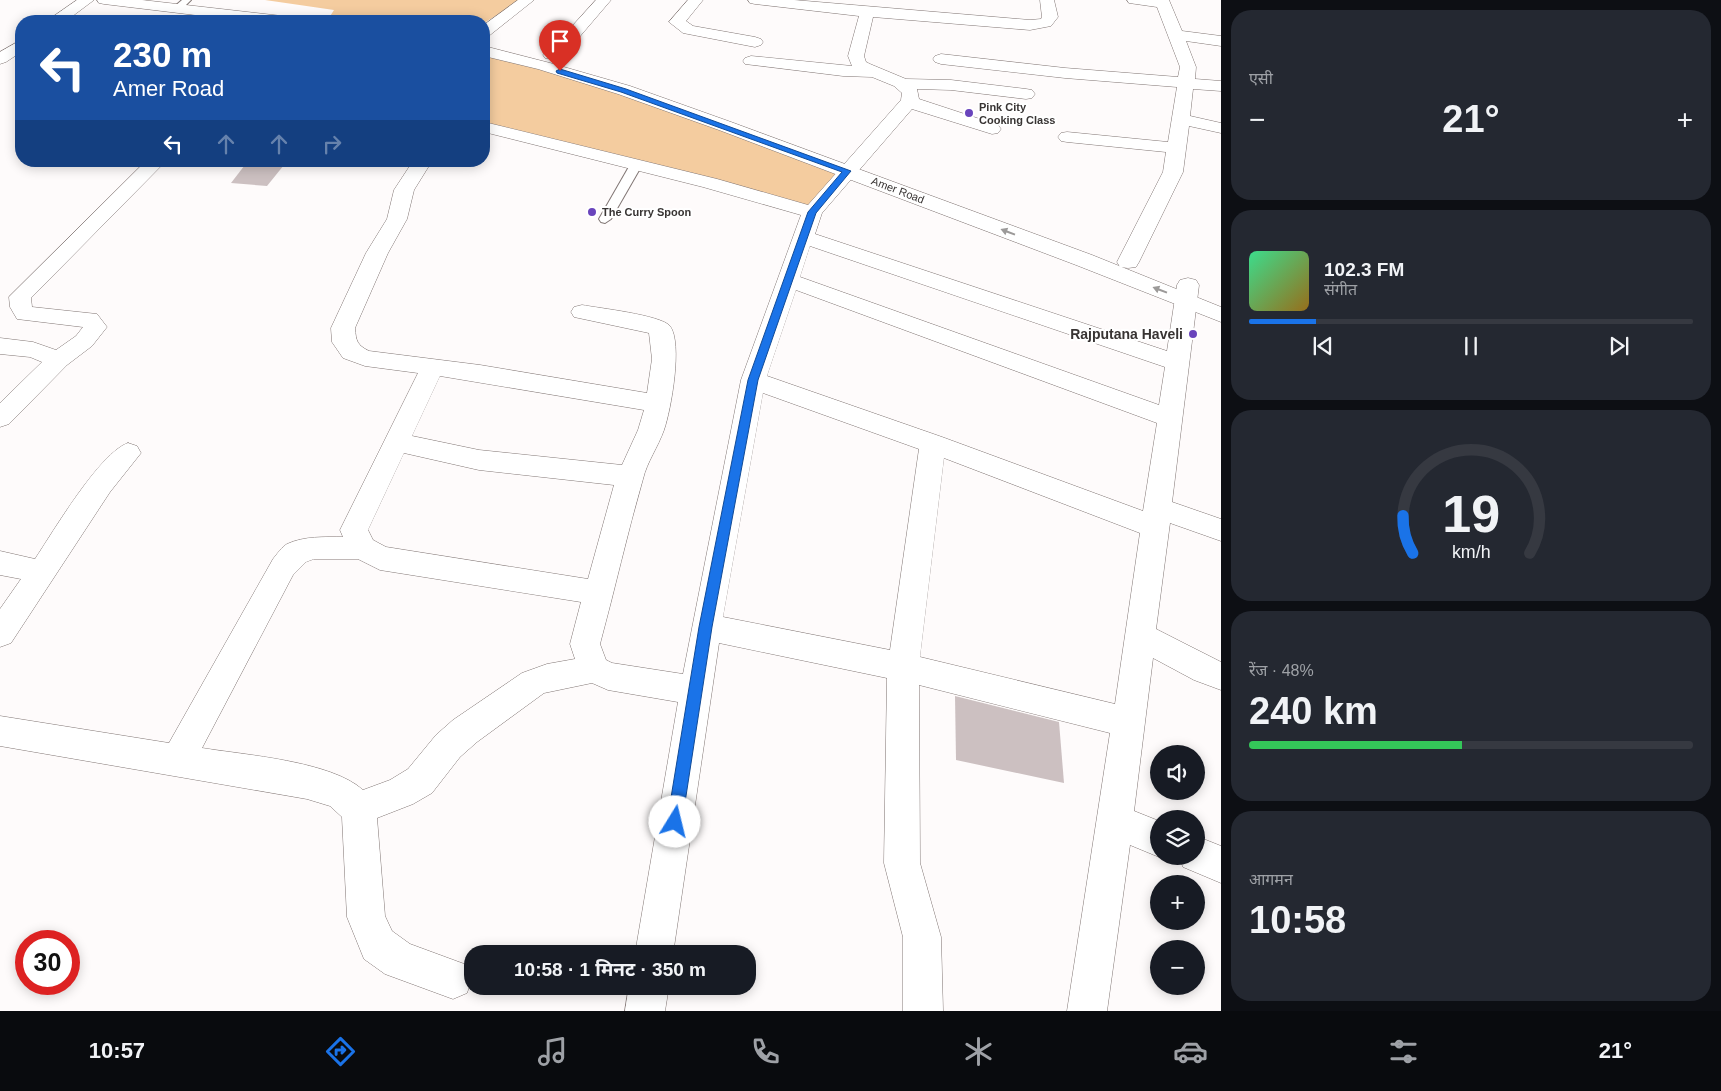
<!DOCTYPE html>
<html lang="hi">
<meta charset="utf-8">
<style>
:root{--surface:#171b24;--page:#242831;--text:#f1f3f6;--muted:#9ea1a6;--line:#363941;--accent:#1a73e8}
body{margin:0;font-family:Arial,"Noto Sans Devanagari",sans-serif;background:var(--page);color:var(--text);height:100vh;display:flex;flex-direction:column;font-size:19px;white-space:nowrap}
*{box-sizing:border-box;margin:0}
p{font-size:16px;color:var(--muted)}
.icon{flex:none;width:28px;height:28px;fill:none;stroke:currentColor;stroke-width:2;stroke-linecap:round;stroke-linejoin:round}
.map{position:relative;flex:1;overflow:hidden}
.sheet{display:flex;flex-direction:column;gap:10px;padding:10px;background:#0d0f14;width:500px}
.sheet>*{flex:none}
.banner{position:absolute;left:15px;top:15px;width:475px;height:152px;border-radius:20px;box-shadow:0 2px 12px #0003;background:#1a4fa0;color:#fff;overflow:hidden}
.tools{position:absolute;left:1150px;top:745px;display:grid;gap:10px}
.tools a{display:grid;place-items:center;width:55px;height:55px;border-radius:50%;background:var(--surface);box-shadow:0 2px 12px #0003;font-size:25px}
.speed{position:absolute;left:15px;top:930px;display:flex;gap:10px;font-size:25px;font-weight:700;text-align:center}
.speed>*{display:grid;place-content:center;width:65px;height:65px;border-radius:50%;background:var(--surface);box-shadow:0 2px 12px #0003;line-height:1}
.speed .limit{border:8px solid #d22;background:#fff;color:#111}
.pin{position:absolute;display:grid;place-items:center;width:42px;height:42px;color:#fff;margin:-51px -21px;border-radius:50% 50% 50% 0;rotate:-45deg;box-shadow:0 0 5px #0007}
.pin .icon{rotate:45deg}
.me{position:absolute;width:55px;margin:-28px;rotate:9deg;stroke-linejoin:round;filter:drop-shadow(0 0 4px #0008)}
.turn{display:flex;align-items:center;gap:18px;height:105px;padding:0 15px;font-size:22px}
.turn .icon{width:65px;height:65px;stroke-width:2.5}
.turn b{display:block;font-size:35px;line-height:42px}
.lanes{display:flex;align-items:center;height:48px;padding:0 15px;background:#0003;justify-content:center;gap:25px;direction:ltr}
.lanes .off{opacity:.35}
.big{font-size:38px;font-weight:700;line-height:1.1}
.sheet .card{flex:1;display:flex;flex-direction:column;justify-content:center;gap:8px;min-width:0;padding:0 18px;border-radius:20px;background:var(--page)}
.sheet .dial{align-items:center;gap:0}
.dial svg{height:130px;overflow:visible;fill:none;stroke:var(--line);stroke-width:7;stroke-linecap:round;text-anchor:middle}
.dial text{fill:var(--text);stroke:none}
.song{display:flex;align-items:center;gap:15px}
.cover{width:60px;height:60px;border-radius:8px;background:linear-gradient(135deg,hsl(150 70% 55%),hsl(40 70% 35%))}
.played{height:5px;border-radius:2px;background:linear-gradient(90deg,var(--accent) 15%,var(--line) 15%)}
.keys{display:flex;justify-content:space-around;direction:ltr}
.heat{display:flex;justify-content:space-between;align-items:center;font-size:28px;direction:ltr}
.charge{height:8px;border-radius:4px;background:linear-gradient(90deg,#34c759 48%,var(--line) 0)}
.trip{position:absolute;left:464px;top:945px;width:292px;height:50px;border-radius:20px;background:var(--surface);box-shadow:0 2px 12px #0003;font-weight:700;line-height:50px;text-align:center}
.menu{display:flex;height:80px;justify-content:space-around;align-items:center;background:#090b0e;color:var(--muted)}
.menu .icon{width:35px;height:35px}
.menu .on{color:var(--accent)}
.menu b{font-size:22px;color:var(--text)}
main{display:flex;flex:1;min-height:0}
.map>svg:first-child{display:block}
.green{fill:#f4cc9f}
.building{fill:#ccc0c1}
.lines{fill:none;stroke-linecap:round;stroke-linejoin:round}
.service-casing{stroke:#817674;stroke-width:2}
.minor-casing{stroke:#817674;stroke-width:1}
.tertiary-casing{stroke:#817674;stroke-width:1}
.secondary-casing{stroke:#817674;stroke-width:1}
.service{fill:#fff;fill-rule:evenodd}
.minor{fill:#fff;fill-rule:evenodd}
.tertiary{fill:#fff;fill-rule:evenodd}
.secondary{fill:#fff;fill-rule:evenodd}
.oneway{fill:#9c9a99}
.route{fill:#1a73e8;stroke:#114b97}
.poi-dot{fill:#6944bc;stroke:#fff;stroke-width:2}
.labels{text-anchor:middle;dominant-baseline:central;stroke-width:4;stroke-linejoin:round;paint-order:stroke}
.far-poi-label{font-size:11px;font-weight:bold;fill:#383433;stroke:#fff;text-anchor:start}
.far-street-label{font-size:11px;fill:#383433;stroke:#fff}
.poi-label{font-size:14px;font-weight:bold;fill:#383433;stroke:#fff;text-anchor:end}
</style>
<main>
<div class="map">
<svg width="1221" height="1011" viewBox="0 0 1221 1011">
<rect width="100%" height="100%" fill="#fefbfb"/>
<g class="green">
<path d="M265,0H522L484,23V21H327L334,10Z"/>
<path d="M484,53L620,92L841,172L811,207L484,124Z"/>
</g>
<g class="building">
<path d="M248,161L284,165L267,186L231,183Z"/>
<path d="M955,696L1059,722L1064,783L956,760Z"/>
</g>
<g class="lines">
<defs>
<g id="service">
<path d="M182,0H191L180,11H174V7Z"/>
<path d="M636,162L642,165L611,219L605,223L601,222L599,219L630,165Z"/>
</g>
<g id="minor">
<path d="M77,0H94L66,21H49L51,18Z"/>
<path d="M596,0H611L576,41L557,58H545L543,55L545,52L564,35Z"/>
<path d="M688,0H703L686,21L693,26L755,37L761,39L763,42L761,45L755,47L683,33L669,22Z"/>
<path d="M748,0H794L1030,20L1041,19L1042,17L1040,0H1054L1058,17L1051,26L1030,30L873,17L864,56L866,62L870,64L906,79L951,80L1026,89L1032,90L1035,94L1032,98L1026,99L951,90L917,89L919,99L998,125L1001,129L998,133L992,134L912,109L822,213L815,234L1167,351L1177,285L1180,280L1188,278L1196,280L1199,285L1172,502L1221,519V541L1170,523L1156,629L1221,662V690L1194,680L1153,658L1134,811L1159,821V856H1161L1159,857L1130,845L1107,1011H1067L1110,733L919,685L920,863L941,937L943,1011H903V937L884,863L887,678L719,643L673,954H635L678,702L608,690L592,683L544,693L477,742L460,757L432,793L413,804L377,818L385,916L392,931L410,944L467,965L472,978L467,993L453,999L385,974L364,959L347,917L342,817L330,806L307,799L0,746V716L169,743L273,559C277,554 282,547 287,544C304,536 325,537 343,537L340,530L418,373L365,366L343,358L332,342L331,328L366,253L387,219L394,190L413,161H432L414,190L407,219L388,253L355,328C356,341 357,345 369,351L480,365L647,393L652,359L649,333L574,317L571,312L574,307L582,305C598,308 661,315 670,326C683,343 671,410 664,430C658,447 647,462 643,479C627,534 615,589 600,644L606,660L612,663L683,674L741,380L801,215L703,187L484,132V122L717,179L808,205L901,100L902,93L894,86L872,77L843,76L745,64L743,61L745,58L751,56L852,66L848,56L859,16L755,4L750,3ZM810,246L1165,367L1159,405L800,277ZM796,290L1157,423L1143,511L942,437L767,376ZM440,376L644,410L638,430L622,465L479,450L412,436ZM763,393L919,449L890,650L723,617ZM404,453L479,470L614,485L588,579L386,547L373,540L368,530ZM944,458L1140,533L1115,704L920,657ZM314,559H358L380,570L581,602L570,644L575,659L547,664L522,673L453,720L436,735L408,769L390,780L363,790C331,761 245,755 202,748L293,575L306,562Z"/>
<path d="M1127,0H1169L1182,31L1221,36V46L1186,41L1196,67L1195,79L1221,81V91L1193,89L1190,116L1221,123V133L1189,126L1183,172L1139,262L1136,267L1128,268L1120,267L1117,262L1163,172L1166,152L1067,142L1061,141L1058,137L1061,133L1067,132L1168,142L1177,87L1065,78L941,64L935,62L933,59L935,56L941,54L1065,68L1178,77L1180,67L1157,7L1129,3Z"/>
<path d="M21,40V52L6,62L0,64V52Z"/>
<path d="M146,161H166L31,298L32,307L97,314L107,327L92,346L67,365L9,424L0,427V403L42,362L30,357L0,354V338L33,342L56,350L76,336L83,327L17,319L10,307L9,297Z"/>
<path d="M128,443L137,446L141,453L110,492L11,643L0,647V609L21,579L0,575V551L35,559C53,532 100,452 128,443Z"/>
<path d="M1196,836L1221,846V883L1183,867L1179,856H1196Z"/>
<path d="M629,986H669L665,1011H625Z"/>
</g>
<path id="tertiary" d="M518,0H534L490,35L484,37V25Z"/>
<g id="secondary">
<path d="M97,0H142L282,16L287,18L290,21H245L104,4L99,3Z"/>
<path d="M484,46L550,63L630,86L731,122L1092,255L1221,307V322L1076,265L719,130L618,94L538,69L484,56Z"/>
</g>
</defs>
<use href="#service" class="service-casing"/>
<use href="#minor" class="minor-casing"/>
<use href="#tertiary" class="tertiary-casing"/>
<use href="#secondary" class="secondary-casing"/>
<use href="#service" class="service"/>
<use href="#minor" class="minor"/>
<use href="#tertiary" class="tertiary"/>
<use href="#secondary" class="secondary"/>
</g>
<defs><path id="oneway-solid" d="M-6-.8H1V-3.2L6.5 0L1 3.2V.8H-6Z" transform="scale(1.25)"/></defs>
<g class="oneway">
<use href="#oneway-solid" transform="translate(1008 232) rotate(-159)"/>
<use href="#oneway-solid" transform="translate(1160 290) rotate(-159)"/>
</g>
<path class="route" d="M560,69L626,89L851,171L816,213L758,380L712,627L682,822L680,828L675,830L669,828L667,822L699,627L748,380L808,212L842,172L621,92L557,73L556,71Z"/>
<g class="poi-dot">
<circle cx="969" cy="113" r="5"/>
<circle cx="592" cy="212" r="5"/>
<circle cx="1193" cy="334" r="5"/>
</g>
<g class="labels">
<g class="far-poi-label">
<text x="979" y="107">Pink City<tspan x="979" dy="13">Cooking Class</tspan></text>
<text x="602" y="212">The Curry Spoon</text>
</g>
<g class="far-street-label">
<text transform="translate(898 190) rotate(21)">Amer Road</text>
</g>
<g class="poi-label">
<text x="1183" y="334">Rajputana Haveli</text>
</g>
</g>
</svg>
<div class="tools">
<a><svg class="icon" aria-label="sound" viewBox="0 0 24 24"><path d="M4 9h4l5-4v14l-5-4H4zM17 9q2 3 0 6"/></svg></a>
<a><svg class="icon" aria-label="layers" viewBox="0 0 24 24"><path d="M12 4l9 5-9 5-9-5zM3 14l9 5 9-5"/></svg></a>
<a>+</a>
<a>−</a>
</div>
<div class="speed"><div class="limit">30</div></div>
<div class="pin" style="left:560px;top:71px;background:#d93025"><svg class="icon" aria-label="arrive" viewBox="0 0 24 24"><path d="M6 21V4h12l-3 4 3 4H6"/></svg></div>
<svg class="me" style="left:675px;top:822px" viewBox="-20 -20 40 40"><circle r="19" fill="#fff"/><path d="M0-13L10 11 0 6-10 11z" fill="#1a73e8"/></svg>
<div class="trip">10:58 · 1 मिनट · 350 m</div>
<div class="banner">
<div class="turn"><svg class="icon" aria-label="left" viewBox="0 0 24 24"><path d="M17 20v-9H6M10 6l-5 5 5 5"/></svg><div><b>230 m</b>Amer Road</div></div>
<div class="lanes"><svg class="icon" aria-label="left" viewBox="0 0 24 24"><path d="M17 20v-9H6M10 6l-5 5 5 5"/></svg><svg class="icon off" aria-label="ahead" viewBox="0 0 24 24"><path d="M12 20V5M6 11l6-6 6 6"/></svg><svg class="icon off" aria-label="ahead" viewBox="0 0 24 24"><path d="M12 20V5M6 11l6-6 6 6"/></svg><svg class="icon off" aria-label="right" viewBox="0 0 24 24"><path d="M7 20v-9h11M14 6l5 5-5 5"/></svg></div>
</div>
</div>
<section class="sheet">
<div class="card"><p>एसी</p>
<div class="heat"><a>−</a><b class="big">21°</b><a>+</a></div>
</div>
<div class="card">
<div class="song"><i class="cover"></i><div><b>102.3 FM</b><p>संगीत</p></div></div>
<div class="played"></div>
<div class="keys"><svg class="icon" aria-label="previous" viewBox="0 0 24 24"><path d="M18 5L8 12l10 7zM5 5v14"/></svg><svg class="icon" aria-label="pause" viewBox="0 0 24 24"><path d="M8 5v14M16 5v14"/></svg><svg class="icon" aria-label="next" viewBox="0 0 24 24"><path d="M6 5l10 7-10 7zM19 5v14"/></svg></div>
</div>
<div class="card dial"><svg viewBox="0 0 100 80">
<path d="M14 69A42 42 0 1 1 86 69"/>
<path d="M14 69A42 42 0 0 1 8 46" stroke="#1a73e8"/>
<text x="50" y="56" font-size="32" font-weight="700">19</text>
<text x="50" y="72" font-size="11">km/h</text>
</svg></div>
<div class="card"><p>रेंज · 48%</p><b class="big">240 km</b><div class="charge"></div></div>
<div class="card"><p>आगमन</p><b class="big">10:58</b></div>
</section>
</main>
<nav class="menu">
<b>10:57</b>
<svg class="icon on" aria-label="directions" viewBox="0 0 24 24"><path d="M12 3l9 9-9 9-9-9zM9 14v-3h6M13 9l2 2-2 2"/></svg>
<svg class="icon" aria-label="music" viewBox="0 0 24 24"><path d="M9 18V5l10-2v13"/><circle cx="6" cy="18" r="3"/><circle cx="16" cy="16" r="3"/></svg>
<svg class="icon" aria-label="phone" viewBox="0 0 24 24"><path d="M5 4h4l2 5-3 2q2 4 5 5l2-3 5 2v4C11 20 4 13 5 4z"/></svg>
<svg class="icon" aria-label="climate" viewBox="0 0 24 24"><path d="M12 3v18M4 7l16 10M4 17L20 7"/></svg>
<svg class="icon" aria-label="car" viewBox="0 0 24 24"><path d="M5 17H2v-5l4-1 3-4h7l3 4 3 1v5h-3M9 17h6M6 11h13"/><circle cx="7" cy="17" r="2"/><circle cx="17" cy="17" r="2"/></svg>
<svg class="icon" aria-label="filters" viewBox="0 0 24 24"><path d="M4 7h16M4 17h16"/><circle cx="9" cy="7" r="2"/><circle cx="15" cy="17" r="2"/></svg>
<b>21°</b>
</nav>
